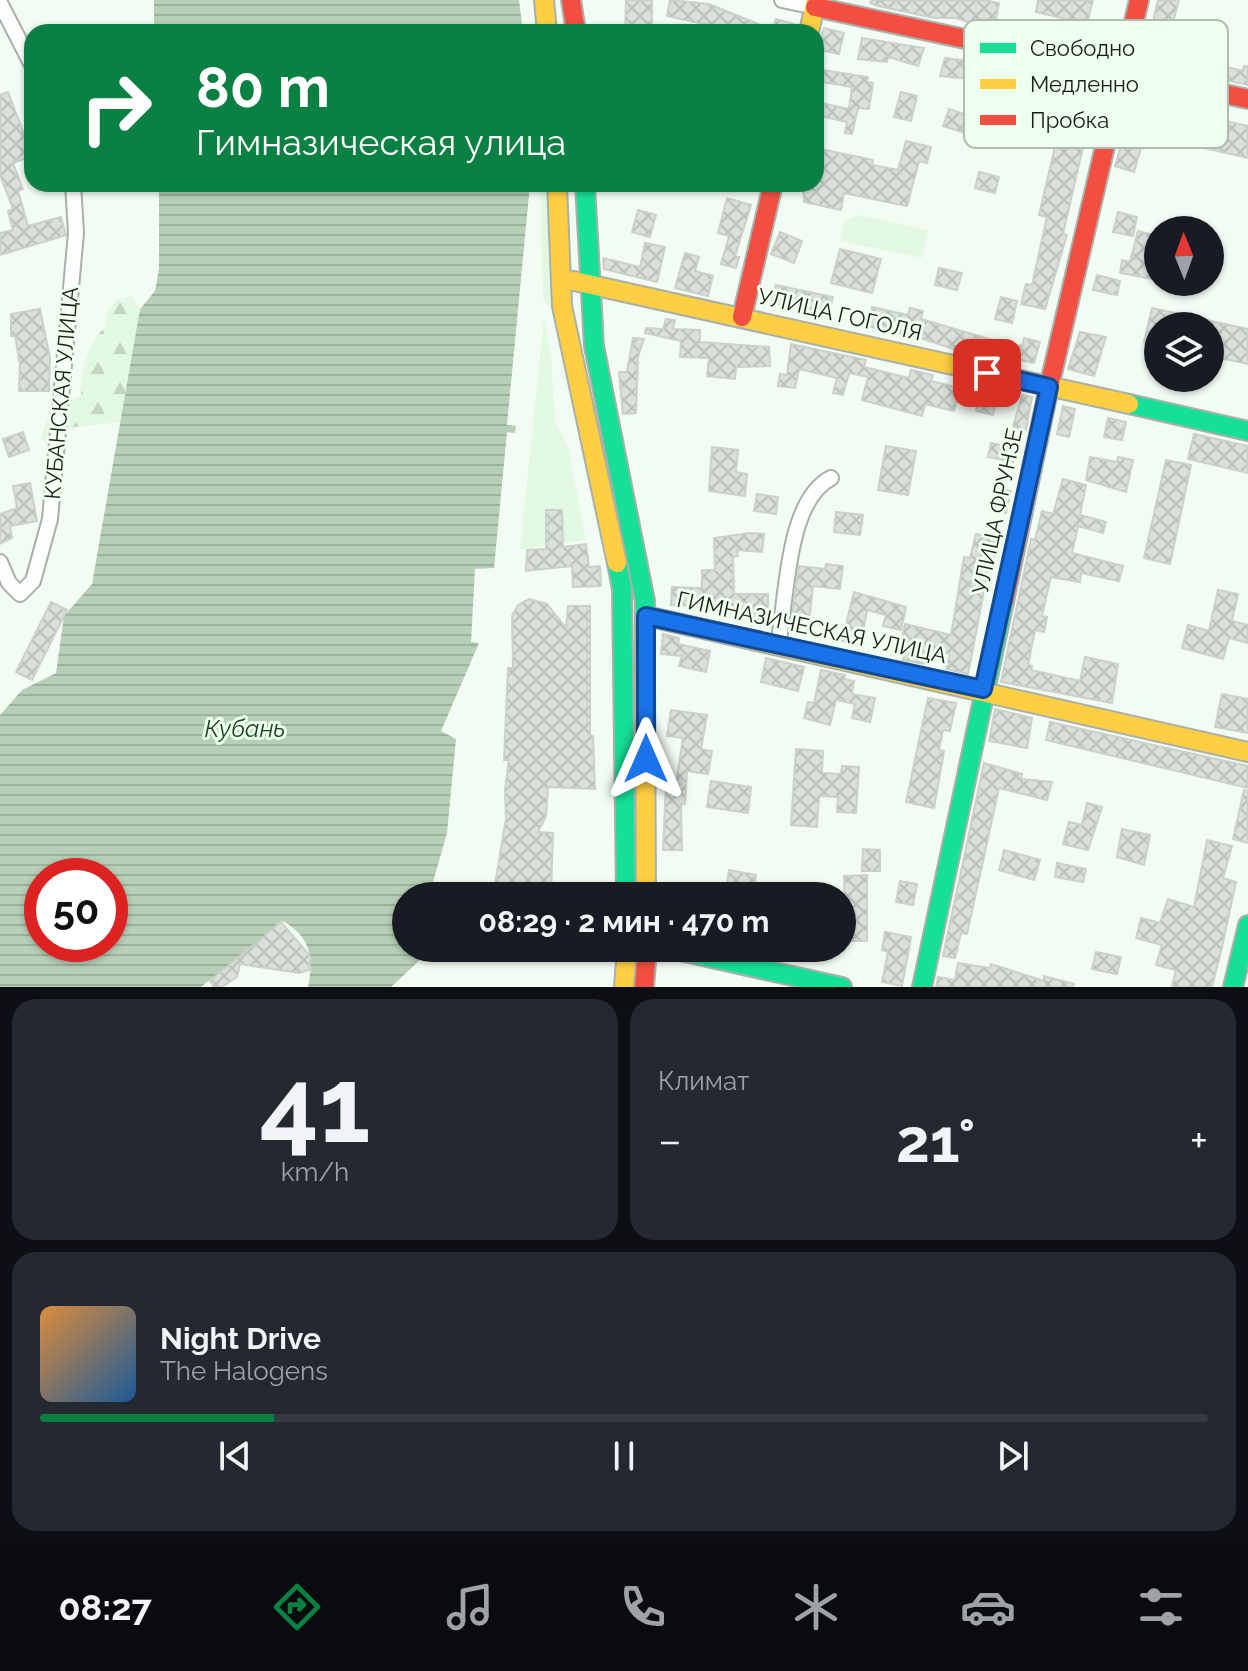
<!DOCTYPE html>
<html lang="ru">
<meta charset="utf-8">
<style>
:root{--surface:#171b24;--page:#242831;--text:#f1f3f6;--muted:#9ea1a6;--line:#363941;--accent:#0b8043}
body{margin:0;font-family:Raleway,sans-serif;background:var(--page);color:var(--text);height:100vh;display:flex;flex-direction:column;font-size:30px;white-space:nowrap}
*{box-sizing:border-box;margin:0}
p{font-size:26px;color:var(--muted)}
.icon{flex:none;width:44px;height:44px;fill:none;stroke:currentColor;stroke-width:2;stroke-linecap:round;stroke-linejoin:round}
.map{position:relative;height:987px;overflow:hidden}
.drawer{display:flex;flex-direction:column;gap:12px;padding:12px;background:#0d0f14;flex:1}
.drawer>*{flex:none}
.guide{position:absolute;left:24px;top:24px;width:800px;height:168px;border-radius:24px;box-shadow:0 2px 6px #0004;background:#0b8043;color:#fff;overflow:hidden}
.needle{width:52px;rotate:359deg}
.controls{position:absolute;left:1144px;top:216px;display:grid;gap:16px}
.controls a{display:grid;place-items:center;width:80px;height:80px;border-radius:50%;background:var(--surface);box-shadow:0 2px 6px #0004;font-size:40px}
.speed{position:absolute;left:24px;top:858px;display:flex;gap:16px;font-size:40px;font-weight:700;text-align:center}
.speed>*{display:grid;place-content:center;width:104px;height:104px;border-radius:50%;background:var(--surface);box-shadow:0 2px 6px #0004;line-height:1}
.speed .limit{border:12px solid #d22;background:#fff;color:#111}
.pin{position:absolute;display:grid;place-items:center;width:68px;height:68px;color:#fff;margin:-34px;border-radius:16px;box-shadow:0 4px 12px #0006}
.me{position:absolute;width:88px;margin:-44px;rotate:0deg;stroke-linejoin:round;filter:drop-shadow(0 0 6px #0008)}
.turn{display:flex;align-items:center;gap:28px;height:168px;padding:0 40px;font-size:36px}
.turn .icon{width:104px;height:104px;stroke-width:2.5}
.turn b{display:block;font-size:56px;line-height:68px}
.big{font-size:60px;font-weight:700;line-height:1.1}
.drawer .widget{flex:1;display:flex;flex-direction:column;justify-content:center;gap:12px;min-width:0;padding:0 28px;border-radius:24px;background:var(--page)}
.drawer .dial{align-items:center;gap:0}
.dial b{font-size:104px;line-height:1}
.song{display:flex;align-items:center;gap:24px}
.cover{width:96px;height:96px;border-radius:12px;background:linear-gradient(135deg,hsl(30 70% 55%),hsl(210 70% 35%))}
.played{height:8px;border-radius:4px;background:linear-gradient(90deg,var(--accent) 20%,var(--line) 20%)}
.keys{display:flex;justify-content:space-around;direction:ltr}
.heat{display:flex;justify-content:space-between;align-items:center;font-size:44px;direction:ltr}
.drawer .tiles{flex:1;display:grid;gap:12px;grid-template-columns:1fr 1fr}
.widget:last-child{grid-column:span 2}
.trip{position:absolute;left:392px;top:882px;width:464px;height:80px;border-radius:40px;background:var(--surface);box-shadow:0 2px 6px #0004;font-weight:700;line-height:80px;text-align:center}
.tab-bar{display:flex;height:128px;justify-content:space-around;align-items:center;background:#090b0e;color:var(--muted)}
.tab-bar .icon{width:56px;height:56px}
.tab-bar .selected{color:var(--accent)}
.tab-bar b{font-size:36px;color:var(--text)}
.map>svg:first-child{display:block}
.green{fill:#e3f8e3}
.forest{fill:url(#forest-firs)}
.water{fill:url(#water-rules);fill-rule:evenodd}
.building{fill:url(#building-cross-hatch);stroke:#c9d1c9;stroke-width:2}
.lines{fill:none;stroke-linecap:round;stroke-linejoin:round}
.street-casing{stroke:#a9b0a9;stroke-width:18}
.fast-casing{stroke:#a9b0a9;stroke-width:22}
.slow-casing{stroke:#a9b0a9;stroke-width:22}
.jam-casing{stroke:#a9b0a9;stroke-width:22}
.street{stroke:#fdfffd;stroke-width:14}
.fast{stroke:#16e098;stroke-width:18}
.slow{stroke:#ffcf43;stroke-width:18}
.jam{stroke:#f24e42;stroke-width:18}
.route-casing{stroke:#114b97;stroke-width:20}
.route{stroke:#1a73e8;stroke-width:14}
.labels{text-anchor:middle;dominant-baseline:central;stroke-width:6;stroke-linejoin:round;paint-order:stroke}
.street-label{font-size:22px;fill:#181f18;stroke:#efffef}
.water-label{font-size:24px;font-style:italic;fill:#18441b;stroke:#efffef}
.key{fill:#efffef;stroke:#aebcae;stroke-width:2}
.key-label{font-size:22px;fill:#181f18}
</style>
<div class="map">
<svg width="1248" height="987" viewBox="0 0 1248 987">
<defs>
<pattern id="forest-firs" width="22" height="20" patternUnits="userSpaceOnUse" patternTransform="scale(2)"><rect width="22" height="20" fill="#e3f8e3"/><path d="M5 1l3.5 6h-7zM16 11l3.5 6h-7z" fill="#c2d4c2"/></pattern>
<pattern id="water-rules" width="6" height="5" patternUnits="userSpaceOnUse" patternTransform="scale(2)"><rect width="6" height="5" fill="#b7cfb6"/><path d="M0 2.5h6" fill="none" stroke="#9db19c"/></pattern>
<pattern id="building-cross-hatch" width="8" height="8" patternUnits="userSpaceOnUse" patternTransform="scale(2)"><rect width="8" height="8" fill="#dae1da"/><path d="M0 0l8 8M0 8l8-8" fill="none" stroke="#bac1ba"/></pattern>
</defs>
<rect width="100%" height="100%" fill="#f2fcf2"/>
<g class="green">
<path d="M540,184H549L554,303L547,305L543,298Z"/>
<path d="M858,215L929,230L922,258L840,241L844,221Z"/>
<path d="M544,318L551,356L555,421L568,447L586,540L520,549Z"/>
</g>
<path class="forest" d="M132,296L140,309L120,422L75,427L47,444L41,438L54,398L75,399L81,394C80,374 88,340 105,328L107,311L117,300Z"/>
<g class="water">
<path d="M154,0H519L523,32H154Z"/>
<path d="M159,184H530L507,425L516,426L515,433L507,432L494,568L475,569L471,642L479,643L441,731L456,739L447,833L429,896H406V948H423L420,960L391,987H308C314,957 311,938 283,921L201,987H0V715L22,690L56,673L64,616L92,584L140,309L155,291L159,269ZM42,876H110V944H42Z"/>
</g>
<g class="building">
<path d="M626,0H652V32H625Z"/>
<path d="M670,0L709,4L773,30L776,19L794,24L792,32H717L718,27L667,16Z"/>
<path d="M871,0H984L999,3L994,31L956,18H934L878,6L870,3Z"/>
<path d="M1038,0H1093L1087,24L1036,12Z"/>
<path d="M1158,0H1179L1165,52L1243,71L1244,66H1248V85L1143,62Z"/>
<path d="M824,28L844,33L839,54L817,49Z"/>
<path d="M862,38L924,48L918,66L888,57L887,62L858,59Z"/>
<path d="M945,58L986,63L982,80L940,76Z"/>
<path d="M816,69L868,77L867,82L873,83L869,109L858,108L852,134L845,133L847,122L816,115V102L849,109L852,87L816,81Z"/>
<path d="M1006,73L1016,75L1008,113L1038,119L1046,90L1071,97L1074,86L1096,91L1063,234L1067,235L1045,309L1021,304L1026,284L1032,285L1047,217L1039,215L1055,147L1008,138L1010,128L995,125Z"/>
<path d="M8,92L24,134L32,131V156L13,163L23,189L18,191L28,226L61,217L66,235L0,255V233L13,230L8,211L13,209L0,175V95Z"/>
<path d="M901,92L917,96L911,121L894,117Z"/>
<path d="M1159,106L1248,126V158L1152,136Z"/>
<path d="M949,109L970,116L965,133L943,126Z"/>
<path d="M906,141L931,147L927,163L919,161L907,206L844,193L841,210L804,202L803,184H816V148L873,160L872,165L898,170Z"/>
<path d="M1122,142L1141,148L1134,172L1115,166Z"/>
<path d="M979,172L999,177L995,193L975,188Z"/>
<path d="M727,198L751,205L735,256L739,257L736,268L721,264L729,236L718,233Z"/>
<path d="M638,210L656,215L650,237L632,232Z"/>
<path d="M1118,212L1137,217L1133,236L1113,232Z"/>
<path d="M1138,231L1158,236V280L1120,273L1122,260L1130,262Z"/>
<path d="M780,232L802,241L794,263L771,254Z"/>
<path d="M645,243L665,247L657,282L604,269L603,258L640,267Z"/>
<path d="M840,249L881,259L872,293L831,283Z"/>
<path d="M685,253L699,257L695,271L713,276L708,296L675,288Z"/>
<path d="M939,268L962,273L957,290L935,285Z"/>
<path d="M1097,275L1120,281L1117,295L1093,290Z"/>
<path d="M776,285L833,297L829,312L771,303Z"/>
<path d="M1001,297L1017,301L1012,323L995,319Z"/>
<path d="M872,307L908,315L910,308L923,311L921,319L989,339L1022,346L1024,338L1040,342L1034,363L974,349L972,355L917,337L867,326Z"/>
<path d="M1152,308L1248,329V364L1210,356V326H1158V345L1144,342Z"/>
<path d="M40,309L50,358L49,391H19L20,364L15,336H11V314Z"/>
<path d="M666,319L675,320L673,329L700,330V342L769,347L770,366L736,367L735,379L707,376L709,358L680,357L681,341L645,333L646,328L663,329Z"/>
<path d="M1080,332L1106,337L1094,376L1068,369Z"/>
<path d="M633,338L644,339L638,357L636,413L623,414L619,372H627Z"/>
<path d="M791,344L866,360L864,367L909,378L911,370L933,375L931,381L960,388L954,411L925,404L922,416L862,400L868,377L849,373L843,395L833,393L837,378L799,369L795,388L778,386L780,374L787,375Z"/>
<path d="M980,392L997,396L993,415L976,411Z"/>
<path d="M1022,395L1032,397L1026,430L1013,427Z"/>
<path d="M1063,406L1075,409L1069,437L1057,434Z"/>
<path d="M1108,418L1126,422L1122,440L1104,437Z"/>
<path d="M23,432L29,450L9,457L3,439Z"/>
<path d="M1194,434L1248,446V473L1188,459Z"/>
<path d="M991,443L1016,448L1013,462L988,457Z"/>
<path d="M886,446L916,451L908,495L878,490Z"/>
<path d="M712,447L738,450L736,472L747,474L745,496L709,491Z"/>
<path d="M1090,457L1117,462L1118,457L1133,460L1126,492L1086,480Z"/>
<path d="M1166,460L1191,465L1170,564L1144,558Z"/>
<path d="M1063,479L1086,485L1080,515L1106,522L1103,533L1078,526L1072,553L1123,566L1119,581L1081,573L1080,582L1051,577L1042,616L1047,617L1044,632L1035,630L1028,665L1032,666L1031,670L1080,681L1085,657L1118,664L1112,703L1001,682L1031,539L1035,540L1042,511L1053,514Z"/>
<path d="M30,483L37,521L10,526L12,538L0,544V514L17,508L13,486Z"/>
<path d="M996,488L1011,491L1006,513L991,510Z"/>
<path d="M757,494L778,497L776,514L754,511Z"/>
<path d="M546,510H562L563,547L586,544L589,567L600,566L601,586L573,587L572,566L526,571L527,550L546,549Z"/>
<path d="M836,512L863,515L860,535L834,532Z"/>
<path d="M750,533L764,534L762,552L737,550L738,556L733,557L734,594H768V617L762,618V624L750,625V618H742V607L671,605L672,587L702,588V570H715L714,538Z"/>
<path d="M976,534L999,540L995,556L991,555L968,674L946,669L950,654L929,649L924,664L903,660L908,644L901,642L905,624L951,635L964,557L970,558Z"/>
<path d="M826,564L843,566L840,589L813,586L808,633L790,630L799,566L825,569Z"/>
<path d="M1218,590L1238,594L1232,621L1248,625V643L1229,638L1223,659L1182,648L1188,625L1209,631Z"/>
<path d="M854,592L906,607L901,630L883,626L886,615L867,610L861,644L842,641Z"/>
<path d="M529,599L547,604L566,628L568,606H590V735L593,736L595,789L548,787L546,816L538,832L553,833L551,896H493L506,819L505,789L509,760H504L508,668H513L512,616L518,605Z"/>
<path d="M51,602L67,610L32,680L16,672Z"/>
<path d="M663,634L679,638L678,644L710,651L706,672L679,666L682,656L661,654Z"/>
<path d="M766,658L804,667L798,691L761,682Z"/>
<path d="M821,670L845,675L844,679L854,681L852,694L875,698L870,722L852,718L855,704L836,700L830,725L804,718L808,702L814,703Z"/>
<path d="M1222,694L1248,699V733L1215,727Z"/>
<path d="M928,698L956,703L950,731L943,730L939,750L944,751L934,808L906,802Z"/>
<path d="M995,709L1032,718L1027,748L989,741Z"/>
<path d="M671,710L707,715L701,749L712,751L708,774L687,771L685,804H681L682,850H663L666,783H676L683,738L667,736Z"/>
<path d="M1050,722L1248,766V788L1046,740Z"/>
<path d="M796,749L823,751L822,773L841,774L842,766L859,767L856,813L837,812L838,797L819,796L817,827L791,825Z"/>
<path d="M984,763L1022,774L1021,779L1052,782L1047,800L999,788L967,934L961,933L955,958L943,956Z"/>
<path d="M711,781L751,787L748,813L707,807Z"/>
<path d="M1244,790L1248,791V843L1233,839Z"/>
<path d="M1087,803L1102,807L1088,850L1063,844L1069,822L1082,825Z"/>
<path d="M1122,829L1150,835L1144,865L1117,857Z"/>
<path d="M1207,840L1232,846L1223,878L1236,882L1222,947L1212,987H1172L1176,970L1156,965L1162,945L1136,938L1141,918L1160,923L1168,899L1194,907Z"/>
<path d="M863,849L880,850V871H862Z"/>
<path d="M1004,850L1040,860L1034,880L999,870Z"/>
<path d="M1057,863L1086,869L1083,882L1055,877Z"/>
<path d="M729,870L756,875L754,889L727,884Z"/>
<path d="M867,875V941H846L844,876Z"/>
<path d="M900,881L917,884L913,905L896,902Z"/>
<path d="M281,922L311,957L309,970L299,973L240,964L237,977L222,987H214L210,981Z"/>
<path d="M885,932L911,937L902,986L882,982L888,952L882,950Z"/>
<path d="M1096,952L1121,957L1117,974L1092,969Z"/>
<path d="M958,963L990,968L991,964L1044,981V976L1074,984L1073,987H936L938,977L955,980Z"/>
</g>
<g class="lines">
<defs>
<g id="street">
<path d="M782,0L815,7"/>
<path d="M0,3L32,65"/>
<path d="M0,562L9,583L20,594L33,581L50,519L76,233L73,184"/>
<path d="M778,645C787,599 786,501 831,478"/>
</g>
<g id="fast">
<path d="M585,184L594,346L645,601V684"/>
<path d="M1129,404L1248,431"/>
<path d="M617,563L622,589L626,896"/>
<path d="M667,948L842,987"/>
<path d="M922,987L1004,601"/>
<path d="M1233,987L1248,925"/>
</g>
<g id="slow">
<path d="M544,0L547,32"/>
<path d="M809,32L816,0"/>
<path d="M557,184L562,306L617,563"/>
<path d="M574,281L1129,404"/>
<path d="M646,616L1248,752"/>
<path d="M645,684L646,896"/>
<path d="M624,987L627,948"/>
</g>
<g id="jam">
<path d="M571,0L576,32"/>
<path d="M815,7L1248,99"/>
<path d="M742,317L773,184"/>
<path d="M1004,601L1049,387L1139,0"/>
<path d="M644,987L647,948"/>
</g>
</defs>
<use href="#street" class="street-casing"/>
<use href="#fast" class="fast-casing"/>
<use href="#slow" class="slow-casing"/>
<use href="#jam" class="jam-casing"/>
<use href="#street" class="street"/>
<use href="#fast" class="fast"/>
<use href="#slow" class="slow"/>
<use href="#jam" class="jam"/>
</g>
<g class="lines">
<defs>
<path id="route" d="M646,759V616L983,689L1049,387L987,373"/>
</defs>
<use href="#route" class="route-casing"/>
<use href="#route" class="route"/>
</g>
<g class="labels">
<g class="street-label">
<text transform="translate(840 314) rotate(13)">УЛИЦА ГОГОЛЯ</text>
<text transform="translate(61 393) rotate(-85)">КУБАНСКАЯ УЛИЦА</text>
<text transform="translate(997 511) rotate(-78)">УЛИЦА ФРУНЗЕ</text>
<text transform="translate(812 627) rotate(12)">ГИМНАЗИЧЕСКАЯ УЛИЦА</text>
</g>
<g class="water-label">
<text x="245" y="728">Кубань</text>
</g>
</g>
<rect x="964" y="20" width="264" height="128" rx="12" class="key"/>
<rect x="980" y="43" width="36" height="10" fill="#16e098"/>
<rect x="980" y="79" width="36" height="10" fill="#ffcf43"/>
<rect x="980" y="115" width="36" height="10" fill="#f24e42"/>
<g class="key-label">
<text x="1030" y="56">Свободно</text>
<text x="1030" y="92">Медленно</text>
<text x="1030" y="128">Пробка</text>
</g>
</svg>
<div class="controls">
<a><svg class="needle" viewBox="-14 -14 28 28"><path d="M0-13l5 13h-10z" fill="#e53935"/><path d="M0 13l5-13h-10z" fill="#9ea1a6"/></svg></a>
<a><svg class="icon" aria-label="layers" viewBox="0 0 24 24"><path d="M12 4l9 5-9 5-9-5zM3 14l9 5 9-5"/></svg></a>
</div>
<div class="speed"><div class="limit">50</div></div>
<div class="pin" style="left:987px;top:373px;background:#d93025"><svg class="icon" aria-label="arrive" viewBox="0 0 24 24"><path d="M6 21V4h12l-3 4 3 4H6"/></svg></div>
<svg class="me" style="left:646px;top:759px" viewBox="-20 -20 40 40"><path d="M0-17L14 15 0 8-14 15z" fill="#1a73e8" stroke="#fff" stroke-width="4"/></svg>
<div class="trip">08:29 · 2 мин · 470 m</div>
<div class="guide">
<div class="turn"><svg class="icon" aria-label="right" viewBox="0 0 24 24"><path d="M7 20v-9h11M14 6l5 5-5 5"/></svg><div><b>80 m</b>Гимназическая улица</div></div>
</div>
</div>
<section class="drawer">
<div class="tiles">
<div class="widget dial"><b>41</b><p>km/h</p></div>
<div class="widget"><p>Климат</p>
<div class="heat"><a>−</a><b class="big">21°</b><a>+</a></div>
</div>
<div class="widget">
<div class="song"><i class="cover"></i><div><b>Night Drive</b><p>The Halogens</p></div></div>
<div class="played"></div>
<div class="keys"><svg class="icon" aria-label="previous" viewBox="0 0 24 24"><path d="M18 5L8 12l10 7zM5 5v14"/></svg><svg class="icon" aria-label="pause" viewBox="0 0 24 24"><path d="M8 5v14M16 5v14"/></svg><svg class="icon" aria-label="next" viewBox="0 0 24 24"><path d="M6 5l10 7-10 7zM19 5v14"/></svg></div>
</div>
</div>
</section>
<nav class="tab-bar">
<b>08:27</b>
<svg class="icon selected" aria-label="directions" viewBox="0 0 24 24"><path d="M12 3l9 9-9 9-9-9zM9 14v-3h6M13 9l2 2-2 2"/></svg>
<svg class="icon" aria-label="music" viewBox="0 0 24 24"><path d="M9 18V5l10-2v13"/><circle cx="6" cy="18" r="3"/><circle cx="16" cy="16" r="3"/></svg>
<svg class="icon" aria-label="phone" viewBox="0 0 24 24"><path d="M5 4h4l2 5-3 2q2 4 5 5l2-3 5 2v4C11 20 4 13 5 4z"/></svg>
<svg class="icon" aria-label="climate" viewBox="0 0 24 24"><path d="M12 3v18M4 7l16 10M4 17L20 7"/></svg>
<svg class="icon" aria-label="car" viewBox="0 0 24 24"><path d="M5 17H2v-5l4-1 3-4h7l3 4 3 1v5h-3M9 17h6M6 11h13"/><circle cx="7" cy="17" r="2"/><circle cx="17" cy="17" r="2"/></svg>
<svg class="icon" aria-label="filters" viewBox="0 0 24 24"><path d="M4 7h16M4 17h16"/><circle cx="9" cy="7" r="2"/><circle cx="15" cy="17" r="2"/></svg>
</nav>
